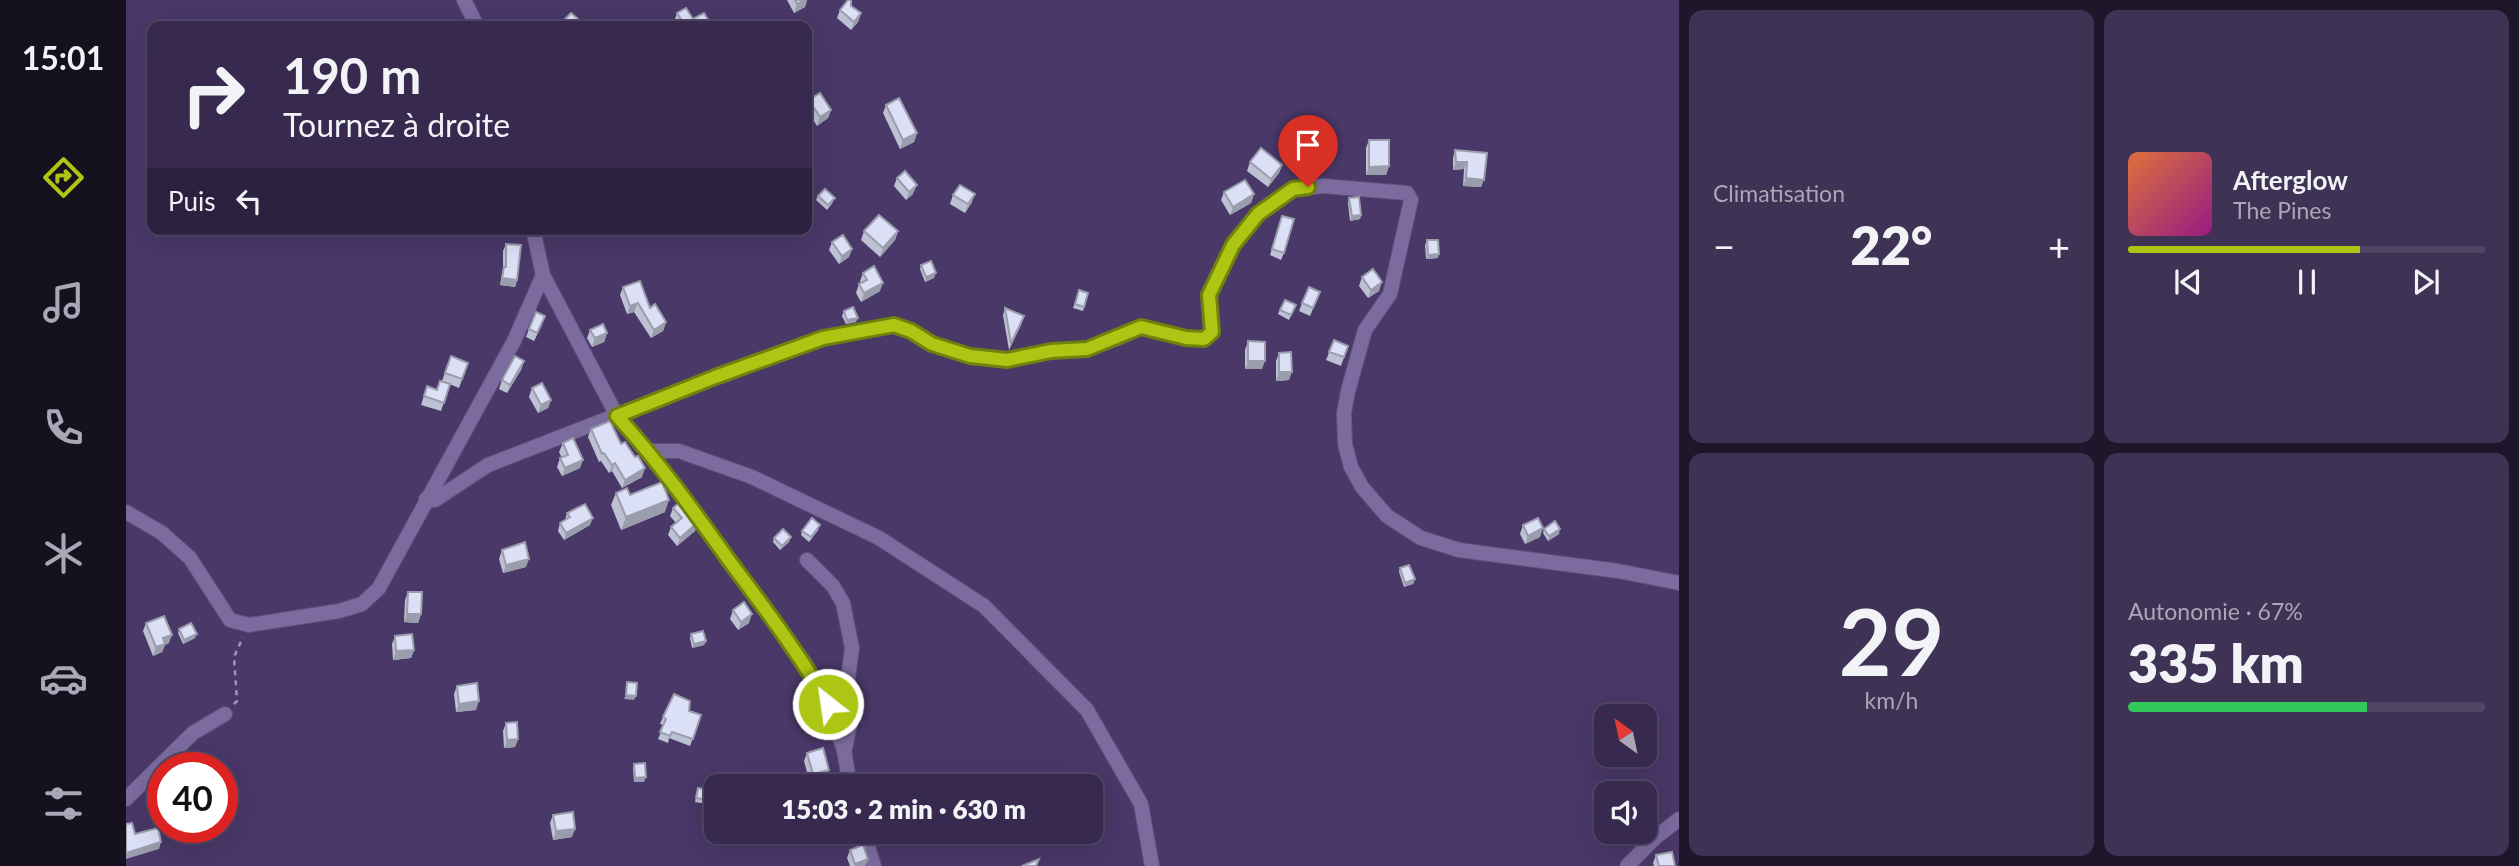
<!DOCTYPE html>
<html lang="fr">
<meta charset="utf-8">
<style>
:root{--surface:#372a4e;--page:#3e3255;--text:#f1f3f6;--muted:#aaa7b6;--line:#514666;--accent:#acc613}
body{margin:0;font-family:Lato,sans-serif;background:var(--page);color:var(--text);height:100vh;display:flex;flex-direction:column;font-size:26px;white-space:nowrap}
*{box-sizing:border-box;margin:0}
p{font-size:23px;color:var(--muted)}
.icon{flex:none;width:38px;height:38px;fill:none;stroke:currentColor;stroke-width:2;stroke-linecap:round;stroke-linejoin:round}
.map{position:relative;flex:1;overflow:hidden}
.drawer{display:flex;flex-direction:column;gap:10px;padding:10px;background:#1e172b;width:840px}
.drawer>*{flex:none}
.hud{position:absolute;left:21px;top:21px;width:665px;height:214px;border-radius:14px;box-shadow:0 7px 28px #0002,0 0 0 2px var(--line);background:#372a4e;color:var(--text);overflow:hidden}
.needle{width:46px;rotate:327deg}
.tools{position:absolute;left:1468px;top:704px;display:grid;gap:14px}
.tools a{display:grid;place-items:center;width:63px;height:63px;border-radius:14px;background:var(--surface);box-shadow:0 7px 28px #0002,0 0 0 2px var(--line);font-size:35px}
.speed{position:absolute;left:21px;top:752px;display:flex;gap:14px;font-size:35px;font-weight:700;text-align:center}
.speed>*{display:grid;place-content:center;width:91px;height:91px;border-radius:50%;background:var(--surface);box-shadow:0 7px 28px #0002,0 0 0 2px var(--line);line-height:1}
.speed .limit{border:10px solid #d22;background:#fff;color:#111}
.pin{position:absolute;display:grid;place-items:center;width:60px;height:60px;color:#fff;margin:-72px -30px;border-radius:50% 50% 50% 0;rotate:-45deg;box-shadow:0 0 7px #0007}
.pin .icon{rotate:45deg}
.me{position:absolute;width:77px;margin:-38px;rotate:330deg;stroke-linejoin:round;filter:drop-shadow(0 0 5px #0008)}
.turn{display:flex;align-items:center;gap:24px;height:147px;padding:0 21px;font-size:32px}
.turn .icon{width:91px;height:91px;stroke-width:2.5}
.turn b{display:block;font-size:49px;line-height:60px}
.then{display:flex;align-items:center;height:66px;padding:0 21px;background:#0003;gap:14px;font-size:26px}
.big{font-size:52px;font-weight:800;line-height:1.1}
.drawer .tile{flex:1;display:flex;flex-direction:column;justify-content:center;gap:10px;min-width:0;padding:0 24px;border-radius:14px;background:var(--page)}
.drawer .dial{align-items:center;gap:0}
.dial b{font-size:91px;line-height:1}
.song{display:flex;align-items:center;gap:21px}
.cover{width:84px;height:84px;border-radius:10px;background:linear-gradient(135deg,hsl(20 70% 55%),hsl(310 70% 35%))}
.played{height:7px;border-radius:4px;background:linear-gradient(90deg,var(--accent) 65%,var(--line) 65%)}
.keys{display:flex;justify-content:space-around;direction:ltr}
.heat{display:flex;justify-content:space-between;align-items:center;font-size:38px;direction:ltr}
.charge{height:10px;border-radius:5px;background:linear-gradient(90deg,#34c759 67%,var(--line) 0)}
.drawer .tiles{flex:1;display:grid;gap:10px;grid-template-columns:repeat(2,1fr)}
.trip{position:absolute;left:578px;top:774px;width:399px;height:70px;border-radius:14px;background:var(--surface);box-shadow:0 7px 28px #0002,0 0 0 2px var(--line);font-weight:800;line-height:70px;text-align:center}
main{display:flex;flex:1;min-height:0}
.dock{display:flex;flex-direction:column;width:126px;justify-content:space-around;align-items:center;background:#16111f;color:var(--muted)}
.dock .icon{width:49px;height:49px}
.dock .on{color:var(--accent)}
.dock b{font-size:32px;color:var(--text)}
.map>svg:first-child{display:block}
.lines{fill:none;stroke-linecap:round;stroke-linejoin:round}
.minor-casing{stroke:#5f5176;stroke-width:16}
.path{stroke:#a197b4;stroke-width:2.5;stroke-dasharray:5 5;stroke-linecap:butt}
.minor{stroke:#7c6b9f;stroke-width:14}
.wall{fill:#bdc1d4}
.shaded-wall{fill:#9a9dac}
.building{fill:#dce0f6;stroke:#9a9dac;stroke-width:2}
.route-casing{stroke:#70810c;stroke-width:18}
.route{stroke:#acc613;stroke-width:12}
</style>
<main>
<nav class="dock">
<b>15:01</b>
<svg class="icon on" aria-label="directions" viewBox="0 0 24 24"><path d="M12 3l9 9-9 9-9-9zM9 14v-3h6M13 9l2 2-2 2"/></svg>
<svg class="icon" aria-label="music" viewBox="0 0 24 24"><path d="M9 18V5l10-2v13"/><circle cx="6" cy="18" r="3"/><circle cx="16" cy="16" r="3"/></svg>
<svg class="icon" aria-label="phone" viewBox="0 0 24 24"><path d="M5 4h4l2 5-3 2q2 4 5 5l2-3 5 2v4C11 20 4 13 5 4z"/></svg>
<svg class="icon" aria-label="climate" viewBox="0 0 24 24"><path d="M12 3v18M4 7l16 10M4 17L20 7"/></svg>
<svg class="icon" aria-label="car" viewBox="0 0 24 24"><path d="M5 17H2v-5l4-1 3-4h7l3 4 3 1v5h-3M9 17h6M6 11h13"/><circle cx="7" cy="17" r="2"/><circle cx="17" cy="17" r="2"/></svg>
<svg class="icon" aria-label="filters" viewBox="0 0 24 24"><path d="M4 7h16M4 17h16"/><circle cx="9" cy="7" r="2"/><circle cx="15" cy="17" r="2"/></svg>
</nav>
<div class="map">
<svg width="1553" height="866" viewBox="0 0 1553 866">
<rect width="100%" height="100%" fill="#493868"/>
<g class="lines">
<defs>
<g id="minor">
<path d="M338,0L351,26"/>
<path d="M407,229L417,275L491,416L522,451L597,552L678,662L702,704L718,750L724,786"/>
<path d="M522,451H553L626,477L753,538L858,606L961,710L1015,804L1026,866"/>
<path d="M300,499L309,500L362,465L589,377L697,338L768,325L785,331L806,344L844,356L881,360L925,351L961,349L995,337L1015,327L1060,338L1078,339L1086,332L1083,295L1107,245L1132,214L1167,189L1197,186L1281,193L1285,200L1264,294L1239,330L1222,391L1218,413L1219,444L1225,467L1236,487L1261,516L1295,538L1333,550L1492,571L1553,583"/>
<path d="M0,512L36,533L64,558L104,620L123,625L213,611L236,604L253,588L388,341L417,275"/>
<path d="M681,560L707,586L717,603L726,648L722,678L724,724L719,748"/>
<path d="M0,799L67,733L99,714"/>
<path d="M737,831L748,866"/>
<path d="M1501,866L1530,837L1553,819"/>
</g>
</defs>
<use href="#minor" class="minor-casing"/>
<path class="path" d="M108,704L111,701L108,657L117,637"/>
<use href="#minor" class="minor"/>
</g>
<g class="wall">
<path d="M661,0H681L679,7L668,13Z"/>
<path d="M725,6L735,13L732,22L725,30L711,18L714,10Z"/>
<path d="M551,13L586,26L552,22L549,19Z"/>
<path d="M683,100L705,110L702,118L691,126L681,110Z"/>
<path d="M760,105L791,133L788,142L774,149L757,113Z"/>
<path d="M1243,140L1263,166L1260,175H1240V148Z"/>
<path d="M1329,150L1361,153L1355,187L1337,186L1338,169L1327,170V158Z"/>
<path d="M1124,162L1156,165L1153,173L1142,187L1121,171Z"/>
<path d="M771,178L787,194L780,200L768,186Z"/>
<path d="M1098,192L1128,194L1125,203L1104,215L1095,200Z"/>
<path d="M827,195L846,202L839,213L824,204Z"/>
<path d="M692,196L707,202L701,210L690,200Z"/>
<path d="M1223,198L1235,215L1234,219L1224,221L1222,203Z"/>
<path d="M1156,216L1158,253L1155,260L1144,255Z"/>
<path d="M738,231H772L769,240L754,257L735,240Z"/>
<path d="M1301,240L1312,258L1300,259L1299,245Z"/>
<path d="M706,242L726,249L723,257L713,264L703,250Z"/>
<path d="M380,244L391,280L389,287L374,285L377,268V251Z"/>
<path d="M795,265L808,278L799,282L794,269Z"/>
<path d="M737,273L754,291L735,302L730,293L733,284L735,283L734,281Z"/>
<path d="M1236,277L1253,291L1242,298L1233,286Z"/>
<path d="M497,287L524,308L540,322L537,331L525,338L508,312L501,314L494,295Z"/>
<path d="M953,290L962,293L957,311L947,308Z"/>
<path d="M1194,292L1184,316L1173,311L1176,303Z"/>
<path d="M1159,300L1170,305L1163,320L1152,314Z"/>
<path d="M879,308L896,323L883,350L877,315Z"/>
<path d="M718,311L730,322L720,324L716,316Z"/>
<path d="M416,325L408,341L400,337L403,329Z"/>
<path d="M464,330L481,333L478,342L466,347L461,338Z"/>
<path d="M1208,340L1222,346L1215,366L1200,360Z"/>
<path d="M1122,341L1136,369H1119V350Z"/>
<path d="M1153,353L1163,380L1150,381V361Z"/>
<path d="M325,356L342,363L333,388L316,381Z"/>
<path d="M398,361L395,370L381,393L373,389L376,380Z"/>
<path d="M324,384L315,411L295,405L301,386L311,390Z"/>
<path d="M406,388L425,400L422,408L412,413L403,397Z"/>
<path d="M465,429L495,444L516,477L496,488L486,471L483,473L475,461L473,462L462,437Z"/>
<path d="M437,443L454,468L436,476L431,467L434,458H436L433,452Z"/>
<path d="M490,493L504,495L539,512L495,530L485,505Z"/>
<path d="M547,508L572,522L569,531L551,546L542,535L545,527L550,523L544,516Z"/>
<path d="M441,513L464,525L438,540L432,531L434,523L439,521Z"/>
<path d="M1397,525L1414,537L1399,544L1394,534Z"/>
<path d="M693,529L683,542L675,535L676,531Z"/>
<path d="M1418,529L1433,534L1422,541L1417,533Z"/>
<path d="M665,537L663,542L654,550L647,542L648,538Z"/>
<path d="M376,550L400,567L377,573L373,559Z"/>
<path d="M1274,568L1289,579L1287,584L1278,587L1273,572Z"/>
<path d="M282,592L295,614L292,623L278,622L279,600Z"/>
<path d="M607,610L623,623L612,630L604,619Z"/>
<path d="M20,623L43,643L39,645L36,652L27,656L17,631Z"/>
<path d="M53,629L69,638L57,644L52,633Z"/>
<path d="M565,634L580,641L578,645L566,648L564,638Z"/>
<path d="M269,636L288,650L285,658L267,660L266,644Z"/>
<path d="M331,686L350,710L330,712L328,694Z"/>
<path d="M563,711L575,715L564,746L543,738L542,743L532,739L538,725L534,724L537,717Z"/>
<path d="M380,723L392,739L389,747L378,748L377,731Z"/>
<path d="M681,753L700,778L684,783L678,761Z"/>
<path d="M508,764L518,782H508L507,768Z"/>
<path d="M572,788L583,800L582,804L569,802Z"/>
<path d="M427,815L446,837L427,840L424,823Z"/>
<path d="M724,850L742,859L739,866H724L721,858Z"/>
<path d="M1530,855L1549,866H1528L1527,863Z"/>
</g>
<g class="shaded-wall">
<path d="M679,0H681L679,7L668,13L671,4Z"/>
<path d="M735,13L732,22L725,30L728,22Z"/>
<path d="M705,110L702,118L691,126L694,117Z"/>
<path d="M791,133L788,142L774,149L777,140Z"/>
<path d="M1330,162H1341L1338,169L1327,170Z"/>
<path d="M1156,165L1153,173L1142,187L1145,179Z"/>
<path d="M1263,166L1260,175H1240L1243,167Z"/>
<path d="M1340,178L1358,180L1355,187L1337,186Z"/>
<path d="M791,185L787,194L780,200L783,192Z"/>
<path d="M849,194L846,202L839,213L842,204Z"/>
<path d="M1128,194L1125,203L1104,215L1107,207Z"/>
<path d="M1235,215L1234,219L1224,221L1226,216Z"/>
<path d="M772,231L769,240L754,257L757,248Z"/>
<path d="M726,249L723,257L713,264L716,256Z"/>
<path d="M1313,254L1312,258L1300,259L1302,255Z"/>
<path d="M810,273L808,278L799,282L800,277Z"/>
<path d="M376,278L391,280L389,287L374,285Z"/>
<path d="M1256,282L1253,291L1242,298L1245,290Z"/>
<path d="M757,283L754,291L735,302L738,293Z"/>
<path d="M512,303L508,312L501,314L504,306Z"/>
<path d="M732,318L730,322L720,324L721,320Z"/>
<path d="M540,322L537,331L525,338L528,330Z"/>
<path d="M481,333L478,342L466,347L469,338Z"/>
<path d="M398,361L395,370L381,393L384,385Z"/>
<path d="M1122,361H1139L1136,369H1119Z"/>
<path d="M1153,372H1166L1163,380L1150,381Z"/>
<path d="M425,400L422,408L412,413L415,405Z"/>
<path d="M457,460L454,468L436,476L439,468Z"/>
<path d="M489,463L486,471L483,473L486,465Z"/>
<path d="M519,468L516,477L496,488L499,480Z"/>
<path d="M543,500L539,512L495,530L500,517Z"/>
<path d="M467,518L464,525L438,540L440,533Z"/>
<path d="M572,522L569,531L551,546L554,538Z"/>
<path d="M1417,528L1414,537L1399,544L1402,536Z"/>
<path d="M1434,529L1433,534L1422,541L1423,536Z"/>
<path d="M665,537L663,542L654,550L656,546Z"/>
<path d="M403,559L400,567L377,573L380,565Z"/>
<path d="M1289,579L1287,584L1278,587L1279,583Z"/>
<path d="M281,614H295L292,623L278,622Z"/>
<path d="M626,614L623,623L612,630L615,622Z"/>
<path d="M71,634L69,638L57,644L58,640Z"/>
<path d="M46,635L43,643L39,645L36,652L27,656L30,647L37,638Z"/>
<path d="M580,641L578,645L566,648L568,644Z"/>
<path d="M288,650L285,658L267,660L270,651Z"/>
<path d="M500,695L510,696L508,700L498,699Z"/>
<path d="M353,701L350,710L330,712L333,704Z"/>
<path d="M392,739L389,747L378,748L381,740Z"/>
<path d="M703,770L700,778L684,783L687,774Z"/>
<path d="M520,777L518,782H508L509,778Z"/>
<path d="M449,829L446,837L427,840L430,831Z"/>
<path d="M35,842L33,849L0,859V853Z"/>
<path d="M742,859L739,866H728L729,864Z"/>
</g>
<g class="building">
<path d="M669,0H679L671,4Z"/>
<path d="M722,0H725V6L735,13L728,22L714,10Z"/>
<path d="M560,8L567,19L578,13L586,26H548L555,19L551,13Z"/>
<path d="M445,13L459,25L458,26H435L433,25Z"/>
<path d="M694,93L705,110L694,117L683,100Z"/>
<path d="M773,98L791,133L777,140L760,105Z"/>
<path d="M1243,140H1263V166L1243,167Z"/>
<path d="M1135,148L1156,165L1145,179L1124,162Z"/>
<path d="M1329,150L1361,153L1358,180L1340,178L1341,162H1330Z"/>
<path d="M779,171L791,185L783,192L771,178Z"/>
<path d="M1119,180L1128,194L1107,207L1098,192Z"/>
<path d="M834,185L849,194L842,204L827,195Z"/>
<path d="M699,189L709,198L702,205L692,196Z"/>
<path d="M1233,197L1235,215L1226,216L1223,198Z"/>
<path d="M753,215L772,231L757,248L738,231Z"/>
<path d="M1156,216L1168,219L1158,253L1146,249Z"/>
<path d="M717,235L726,249L716,256L706,242Z"/>
<path d="M1301,240H1312L1313,254L1302,255Z"/>
<path d="M380,244L395,245L391,280L376,278L378,267H380Z"/>
<path d="M805,261L810,273L800,277L795,265Z"/>
<path d="M748,266L757,283L738,293L733,284L741,280L737,273Z"/>
<path d="M1247,269L1256,282L1245,290L1236,277Z"/>
<path d="M514,281L524,308L529,304L540,322L528,330L512,303L504,306L497,287Z"/>
<path d="M1183,287L1194,292L1187,308L1176,303Z"/>
<path d="M953,290L962,293L958,307L949,304Z"/>
<path d="M1159,300L1170,305L1165,315L1154,310Z"/>
<path d="M727,307L732,318L721,320L718,311Z"/>
<path d="M879,308L898,316L885,343Z"/>
<path d="M410,312L419,316L411,333L403,329Z"/>
<path d="M477,324L481,333L469,338L464,330Z"/>
<path d="M1208,340L1222,346L1218,357L1203,352Z"/>
<path d="M1122,341L1139,342V361H1122Z"/>
<path d="M1165,352L1166,372H1153V353Z"/>
<path d="M325,356L342,363L336,379L319,373Z"/>
<path d="M389,356L398,361L384,385L376,380Z"/>
<path d="M314,381L324,384L318,403L298,396L301,386L311,390Z"/>
<path d="M416,383L425,400L415,405L406,388Z"/>
<path d="M484,421L495,444L499,442L509,457L512,456L519,468L499,480L489,463L486,465L478,453L476,454L465,429Z"/>
<path d="M447,438L457,460L439,468L434,458L442,455L437,443Z"/>
<path d="M536,482L543,500L500,517L490,493L501,488L504,495Z"/>
<path d="M556,500L572,522L554,538L545,527L556,518L547,508Z"/>
<path d="M459,504L467,518L440,533L434,523L444,517L441,513Z"/>
<path d="M686,518L694,525L685,537L676,531Z"/>
<path d="M1412,518L1417,528L1402,536L1397,525Z"/>
<path d="M1429,521L1434,529L1423,536L1418,529Z"/>
<path d="M657,529L665,537L656,546L648,538Z"/>
<path d="M399,542L403,559L380,565L376,550Z"/>
<path d="M1283,565L1289,579L1279,583L1274,568Z"/>
<path d="M282,592H296L295,614H281Z"/>
<path d="M618,602L626,614L615,622L607,610Z"/>
<path d="M38,616L46,635L37,638L39,644L30,647L20,623Z"/>
<path d="M65,623L71,634L58,640L53,629Z"/>
<path d="M577,631L580,641L568,644L565,634Z"/>
<path d="M286,634L288,650L270,651L269,636Z"/>
<path d="M501,682L511,683L510,696L500,695Z"/>
<path d="M351,683L353,701L333,704L331,686Z"/>
<path d="M548,694L564,701L563,711L575,715L567,739L546,732L544,736L534,732L540,719L537,717Z"/>
<path d="M391,722L392,739L381,740L380,723Z"/>
<path d="M697,748L703,770L687,774L681,753Z"/>
<path d="M519,763L520,777L509,778L508,764Z"/>
<path d="M572,788L585,790L583,800L570,798Z"/>
<path d="M447,812L449,829L430,831L427,815Z"/>
<path d="M6,823L9,834L32,828L35,842L0,853V824Z"/>
<path d="M737,845L742,859L729,864L724,850Z"/>
<path d="M1546,852L1549,866H1533L1530,855Z"/>
<path d="M913,859L910,866H896Z"/>
</g>
<g class="lines">
<defs>
<path id="route" d="M702,704C673,653 637,606 602,559C567,510 532,461 491,416L589,377L697,338L768,325L785,331L806,344L844,356L881,360L925,351L961,349L1015,327L1060,338L1078,339L1086,332L1083,295L1107,245L1132,214L1167,189L1182,187"/>
</defs>
<use href="#route" class="route-casing"/>
<use href="#route" class="route"/>
</g>
</svg>
<div class="tools">
<a><svg class="needle" viewBox="-14 -14 28 28"><path d="M0-13l5 13h-10z" fill="#e53935"/><path d="M0 13l5-13h-10z" fill="#aaa7b6"/></svg></a>
<a><svg class="icon" aria-label="sound" viewBox="0 0 24 24"><path d="M4 9h4l5-4v14l-5-4H4zM17 9q2 3 0 6"/></svg></a>
</div>
<div class="speed"><div class="limit">40</div></div>
<div class="pin" style="left:1182px;top:187px;background:#d93025"><svg class="icon" aria-label="arrive" viewBox="0 0 24 24"><path d="M6 21V4h12l-3 4 3 4H6"/></svg></div>
<svg class="me" style="left:702px;top:704px" viewBox="-20 -20 40 40"><circle r="17" fill="#acc613" stroke="#fff" stroke-width="3"/><path d="M0-11L8 9 0 5-8 9z" fill="#fff"/></svg>
<div class="trip">15:03 · 2 min · 630 m</div>
<div class="hud">
<div class="turn"><svg class="icon" aria-label="right" viewBox="0 0 24 24"><path d="M7 20v-9h11M14 6l5 5-5 5"/></svg><div><b>190 m</b>Tournez à droite</div></div>
<div class="then">Puis<svg class="icon" aria-label="left" viewBox="0 0 24 24"><path d="M17 20v-9H6M10 6l-5 5 5 5"/></svg></div>
</div>
</div>
<section class="drawer">
<div class="tiles">
<div class="tile"><p>Climatisation</p>
<div class="heat"><a>−</a><b class="big">22°</b><a>+</a></div>
</div>
<div class="tile">
<div class="song"><i class="cover"></i><div><b>Afterglow</b><p>The Pines</p></div></div>
<div class="played"></div>
<div class="keys"><svg class="icon" aria-label="previous" viewBox="0 0 24 24"><path d="M18 5L8 12l10 7zM5 5v14"/></svg><svg class="icon" aria-label="pause" viewBox="0 0 24 24"><path d="M8 5v14M16 5v14"/></svg><svg class="icon" aria-label="next" viewBox="0 0 24 24"><path d="M6 5l10 7-10 7zM19 5v14"/></svg></div>
</div>
<div class="tile dial"><b>29</b><p>km/h</p></div>
<div class="tile"><p>Autonomie · 67%</p><b class="big">335 km</b><div class="charge"></div></div>
</div>
</section>
</main>
